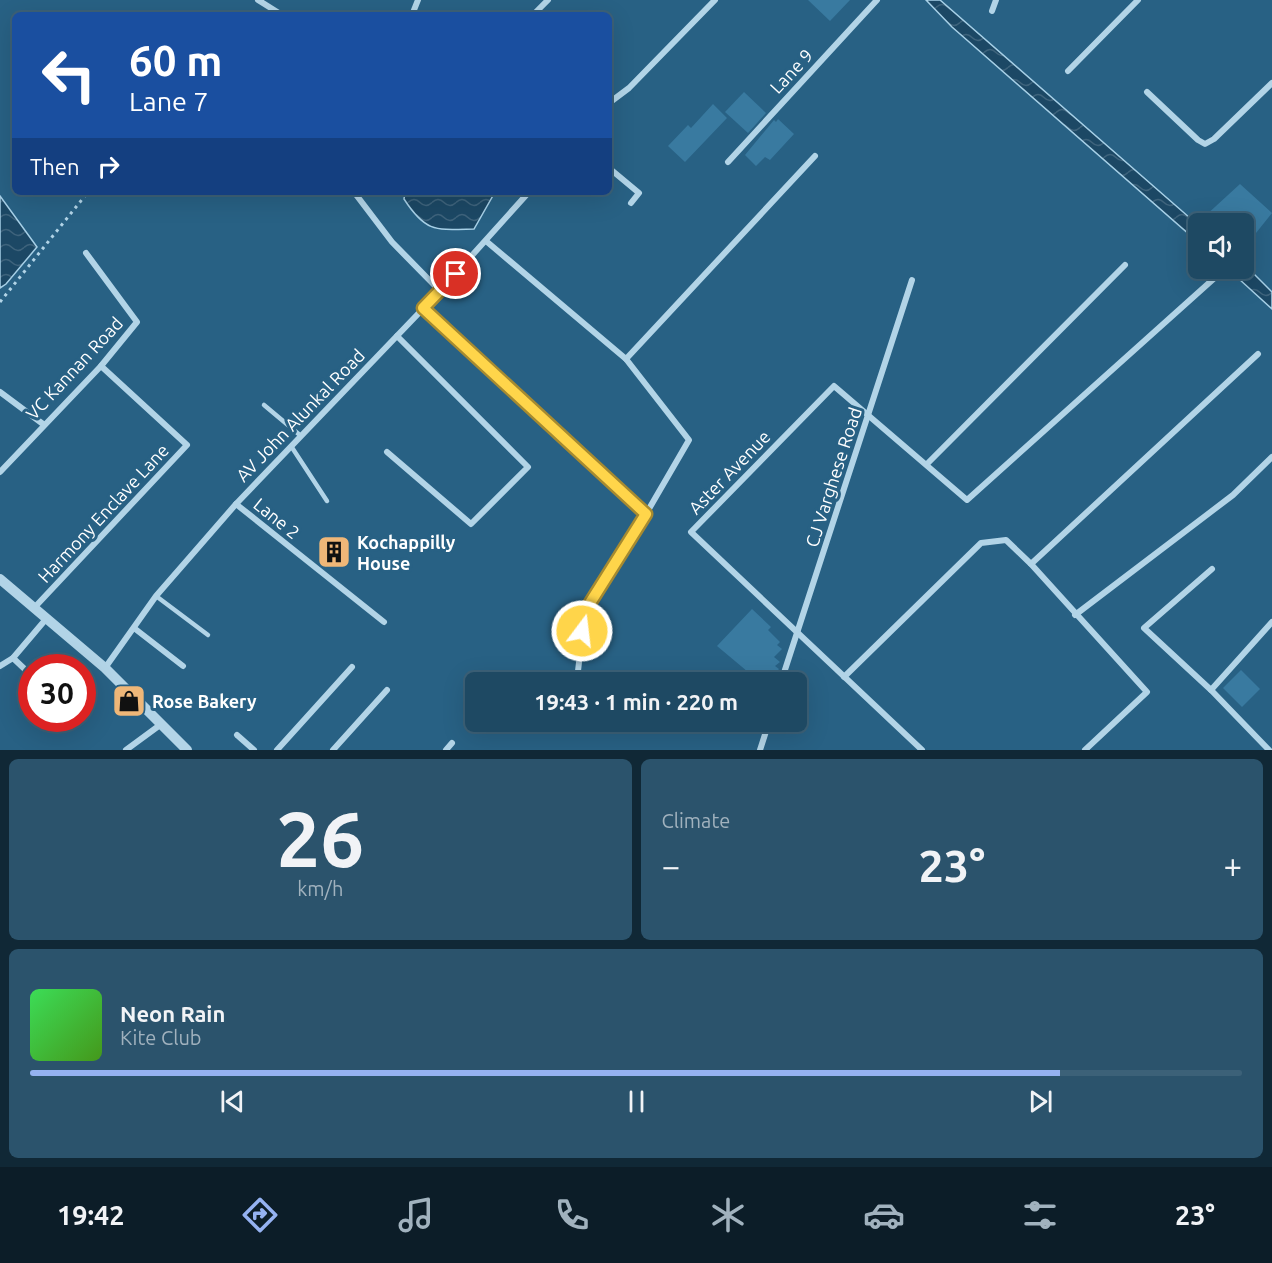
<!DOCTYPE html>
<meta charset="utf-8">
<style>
:root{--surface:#1e4963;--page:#2b536c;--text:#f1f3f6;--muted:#a1b2be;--line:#3c6178;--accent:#95b2f1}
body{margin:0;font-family:Ubuntu,sans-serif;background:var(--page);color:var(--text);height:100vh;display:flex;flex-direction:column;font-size:22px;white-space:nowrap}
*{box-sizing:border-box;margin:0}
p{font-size:20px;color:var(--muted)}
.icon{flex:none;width:33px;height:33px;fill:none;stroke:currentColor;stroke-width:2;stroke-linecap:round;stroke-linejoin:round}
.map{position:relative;height:750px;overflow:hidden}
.details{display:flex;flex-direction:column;gap:9px;padding:9px;background:#102836;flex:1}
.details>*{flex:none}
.guide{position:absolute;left:12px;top:12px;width:600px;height:183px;border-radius:9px;box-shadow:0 6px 24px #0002,0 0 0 2px var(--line);background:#1a4fa0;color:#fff;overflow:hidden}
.controls{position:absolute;left:1188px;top:213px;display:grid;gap:12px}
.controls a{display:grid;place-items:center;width:66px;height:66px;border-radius:9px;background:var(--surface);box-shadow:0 6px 24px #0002,0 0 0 2px var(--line);font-size:30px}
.speed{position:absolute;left:18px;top:654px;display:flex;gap:12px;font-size:30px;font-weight:700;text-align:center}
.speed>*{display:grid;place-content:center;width:78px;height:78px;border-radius:50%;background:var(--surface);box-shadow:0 6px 24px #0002,0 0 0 2px var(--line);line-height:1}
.speed .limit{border:9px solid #d22;background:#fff;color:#111}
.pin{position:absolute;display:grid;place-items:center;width:51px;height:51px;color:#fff;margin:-26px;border:3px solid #fff;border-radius:50%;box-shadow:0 2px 6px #0007}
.me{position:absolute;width:66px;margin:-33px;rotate:15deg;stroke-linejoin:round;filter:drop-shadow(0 0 4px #0008)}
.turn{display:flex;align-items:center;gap:21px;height:126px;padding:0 18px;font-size:27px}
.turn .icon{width:78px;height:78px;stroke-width:2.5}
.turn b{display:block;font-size:42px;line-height:51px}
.then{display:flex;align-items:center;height:57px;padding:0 18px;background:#0003;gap:12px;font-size:22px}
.big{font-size:45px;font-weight:700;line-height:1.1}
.details .widget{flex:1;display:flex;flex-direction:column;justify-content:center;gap:9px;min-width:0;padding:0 21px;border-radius:9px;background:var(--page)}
.details .dial{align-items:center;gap:0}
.dial b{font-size:78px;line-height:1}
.song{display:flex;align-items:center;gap:18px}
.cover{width:72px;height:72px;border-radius:9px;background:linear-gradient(135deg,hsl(130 70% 55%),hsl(100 70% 35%))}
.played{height:6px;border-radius:3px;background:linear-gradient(90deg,var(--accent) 85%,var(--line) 85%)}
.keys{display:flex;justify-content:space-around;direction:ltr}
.heat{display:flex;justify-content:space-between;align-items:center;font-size:33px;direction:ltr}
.details .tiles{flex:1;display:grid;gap:9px;grid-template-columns:1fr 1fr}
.widget:last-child{grid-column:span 2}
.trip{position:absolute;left:465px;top:672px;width:342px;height:60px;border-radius:9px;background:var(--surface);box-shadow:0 6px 24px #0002,0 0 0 2px var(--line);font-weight:700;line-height:60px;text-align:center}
.tabs{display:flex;height:96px;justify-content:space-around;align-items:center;background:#0c1d28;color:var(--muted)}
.tabs .icon{width:42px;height:42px}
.tabs .selected{color:var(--accent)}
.tabs b{font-size:27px;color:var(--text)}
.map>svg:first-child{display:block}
.water{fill:url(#water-waves);stroke:#a7d0e7;stroke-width:1.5}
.building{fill:#397aa0}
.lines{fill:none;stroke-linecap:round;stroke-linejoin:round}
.path{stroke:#b2d4e7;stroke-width:3;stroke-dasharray:3 4.5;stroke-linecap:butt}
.service{stroke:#b2d4e7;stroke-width:4.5}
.minor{stroke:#b2d4e7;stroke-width:6}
.tertiary{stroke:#b2d4e7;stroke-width:10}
.route-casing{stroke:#a68a30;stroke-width:15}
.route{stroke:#ffd54a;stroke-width:10}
.labels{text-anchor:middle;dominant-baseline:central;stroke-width:6;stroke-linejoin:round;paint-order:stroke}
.street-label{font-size:18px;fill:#fff;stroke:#286184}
.poi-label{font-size:18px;font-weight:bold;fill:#fff;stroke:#286184;text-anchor:start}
</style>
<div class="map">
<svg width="1272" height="750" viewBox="0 0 1272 750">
<defs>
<pattern id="water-waves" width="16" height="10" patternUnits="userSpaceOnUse" patternTransform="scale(1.5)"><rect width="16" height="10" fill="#1c4865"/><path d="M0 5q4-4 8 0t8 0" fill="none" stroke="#3e637c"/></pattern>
</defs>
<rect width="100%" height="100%" fill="#286184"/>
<g class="water">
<path d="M926,0H940L1198,225V242L952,27Z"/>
<path d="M405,192H495L474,229C436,230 426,233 404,199Z"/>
<path d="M0,196L37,247L6,284L0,288Z"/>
<path d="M1244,264L1272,292V309L1228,269L1244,268Z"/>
</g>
<g class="building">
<path d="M808,0H850L830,21Z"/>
<path d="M744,92L766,113L748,133L725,112Z"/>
<path d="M713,104L727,118L685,162L668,146L688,125L691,128Z"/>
<path d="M778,119L794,134L770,160L765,157L756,166L745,155L774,120L776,122Z"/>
<path d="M1240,184L1272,213L1244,248V224H1211L1204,217Z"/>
<path d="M332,536L350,548L335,568L318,555Z"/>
<path d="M752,609L771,627L768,630L780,642L777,645L782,649L774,657L780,662L775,666L779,669L774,675L777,678L776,682H760L717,646Z"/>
<path d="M1241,670L1260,689L1242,707L1223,688Z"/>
</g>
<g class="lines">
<path class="path" d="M0,302L88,192"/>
<g class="service">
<path d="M264,405L301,436"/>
<path d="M291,446L327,501"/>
<path d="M156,596L208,635"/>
</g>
<g class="minor">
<path d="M258,0L282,15"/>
<path d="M992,11L996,0"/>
<path d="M412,15L418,0"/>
<path d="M533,15L548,0"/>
<path d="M1068,71L1138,0"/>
<path d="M1147,92L1198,140L1205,144L1214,139L1272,83"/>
<path d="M609,103L629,88L715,0"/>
<path d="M728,162L877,0"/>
<path d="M609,168L639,193L631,203"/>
<path d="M354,192L392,242L440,291"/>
<path d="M486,241L626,359L815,156"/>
<path d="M423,308L646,514L585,611L578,671"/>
<path d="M626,359L689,440L646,514"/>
<path d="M0,392L43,424"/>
<path d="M387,452L471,524L528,467L397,336"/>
<path d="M927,464L1125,265"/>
<path d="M0,472L101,366L137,322L86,253"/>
<path d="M236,504L384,622"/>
<path d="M1031,564L1258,354"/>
<path d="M34,608L187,445L101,366"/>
<path d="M1075,615L1233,495L1272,457"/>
<path d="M134,628L183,666"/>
<path d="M0,666L13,658"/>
<path d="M105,668L156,596L236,504L440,291L529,192"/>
<path d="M32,676L13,658L46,619"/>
<path d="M844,677L981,543L1006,540L1031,564L1147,692L1085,750"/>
<path d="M781,682L912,280"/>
<path d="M1211,690L1144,628L1212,569"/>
<path d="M237,735L254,750"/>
<path d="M126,750L160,725"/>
<path d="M277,750L352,667"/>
<path d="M333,750L387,690"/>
<path d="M446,750L452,743"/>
<path d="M760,750L769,722"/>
<path d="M922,750L691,532L834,386L967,500L1219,274"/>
<path d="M1269,750L1211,690L1272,622"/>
</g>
<path class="tertiary" d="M0,579L105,668L187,750"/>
</g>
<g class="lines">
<defs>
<path id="route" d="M456,274L423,308L646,514L585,611L582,631"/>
</defs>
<use href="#route" class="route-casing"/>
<use href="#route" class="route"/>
</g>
<defs>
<symbol id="building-square" viewBox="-11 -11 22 22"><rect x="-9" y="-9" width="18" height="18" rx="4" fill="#efb778" stroke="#286184"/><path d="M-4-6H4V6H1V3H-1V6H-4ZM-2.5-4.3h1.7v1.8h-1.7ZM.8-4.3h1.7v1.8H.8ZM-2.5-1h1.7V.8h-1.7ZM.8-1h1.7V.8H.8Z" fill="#111"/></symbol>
<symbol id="shop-square" viewBox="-11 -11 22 22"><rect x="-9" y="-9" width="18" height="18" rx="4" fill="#efb778" stroke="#286184"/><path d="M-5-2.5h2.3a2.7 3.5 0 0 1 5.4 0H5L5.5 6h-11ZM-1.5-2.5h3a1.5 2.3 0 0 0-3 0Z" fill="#111"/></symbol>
</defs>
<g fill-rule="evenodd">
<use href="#building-square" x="315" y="533" width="38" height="38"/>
<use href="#shop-square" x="110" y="682" width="38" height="38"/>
</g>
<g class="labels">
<g class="street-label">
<text transform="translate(791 71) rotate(-47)">Lane 9</text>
<text transform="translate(74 368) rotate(-47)">VC Kannan Road</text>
<text transform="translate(300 415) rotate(-46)">AV John Alunkal Road</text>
<text transform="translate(729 472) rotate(-46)">Aster Avenue</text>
<text transform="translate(833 477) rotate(-72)">CJ Varghese Road</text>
<text transform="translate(103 513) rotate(-47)">Harmony Enclave Lane</text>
<text transform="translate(277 518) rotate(39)">Lane 2</text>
</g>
<g class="poi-label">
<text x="357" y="542">Kochappilly<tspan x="357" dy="21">House</tspan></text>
<text x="152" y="701">Rose Bakery</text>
</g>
</g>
</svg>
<div class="controls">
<a><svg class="icon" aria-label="sound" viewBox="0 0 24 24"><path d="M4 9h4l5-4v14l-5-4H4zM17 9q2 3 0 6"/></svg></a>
</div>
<div class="speed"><div class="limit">30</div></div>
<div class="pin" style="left:456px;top:274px;background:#d93025"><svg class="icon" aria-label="arrive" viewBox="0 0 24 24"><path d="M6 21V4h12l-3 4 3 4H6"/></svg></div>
<svg class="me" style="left:582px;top:631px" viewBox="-20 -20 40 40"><circle r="17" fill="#ffd54a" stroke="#fff" stroke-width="3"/><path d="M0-11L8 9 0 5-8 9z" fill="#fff"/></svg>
<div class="trip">19:43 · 1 min · 220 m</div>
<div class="guide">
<div class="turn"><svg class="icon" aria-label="left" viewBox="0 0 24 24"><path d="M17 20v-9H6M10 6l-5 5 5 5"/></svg><div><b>60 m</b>Lane 7</div></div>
<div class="then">Then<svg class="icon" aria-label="right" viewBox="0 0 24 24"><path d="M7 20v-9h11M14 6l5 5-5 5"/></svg></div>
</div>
</div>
<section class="details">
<div class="tiles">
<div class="widget dial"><b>26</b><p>km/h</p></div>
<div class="widget"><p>Climate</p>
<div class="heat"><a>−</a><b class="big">23°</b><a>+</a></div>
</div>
<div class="widget">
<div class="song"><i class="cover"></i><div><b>Neon Rain</b><p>Kite Club</p></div></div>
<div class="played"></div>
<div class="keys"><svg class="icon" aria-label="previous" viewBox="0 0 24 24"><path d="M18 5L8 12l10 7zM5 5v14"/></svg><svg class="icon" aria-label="pause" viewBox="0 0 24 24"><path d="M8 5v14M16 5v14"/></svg><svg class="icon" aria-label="next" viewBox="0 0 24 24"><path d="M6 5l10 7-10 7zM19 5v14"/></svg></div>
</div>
</div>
</section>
<nav class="tabs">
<b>19:42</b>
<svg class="icon selected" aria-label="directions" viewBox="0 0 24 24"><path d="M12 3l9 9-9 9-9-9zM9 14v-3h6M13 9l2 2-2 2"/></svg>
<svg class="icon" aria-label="music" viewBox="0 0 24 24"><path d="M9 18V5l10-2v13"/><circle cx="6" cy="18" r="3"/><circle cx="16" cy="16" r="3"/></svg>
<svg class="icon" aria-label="phone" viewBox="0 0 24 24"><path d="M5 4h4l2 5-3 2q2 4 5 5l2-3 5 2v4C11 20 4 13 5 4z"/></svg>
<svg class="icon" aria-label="climate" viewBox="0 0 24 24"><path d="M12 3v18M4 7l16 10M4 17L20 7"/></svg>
<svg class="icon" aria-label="car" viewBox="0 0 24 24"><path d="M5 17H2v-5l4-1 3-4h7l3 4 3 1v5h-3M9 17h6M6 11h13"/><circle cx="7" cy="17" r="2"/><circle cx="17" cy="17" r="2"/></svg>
<svg class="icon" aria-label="filters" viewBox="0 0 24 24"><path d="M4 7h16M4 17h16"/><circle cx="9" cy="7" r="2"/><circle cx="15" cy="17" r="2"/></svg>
<b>23°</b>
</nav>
